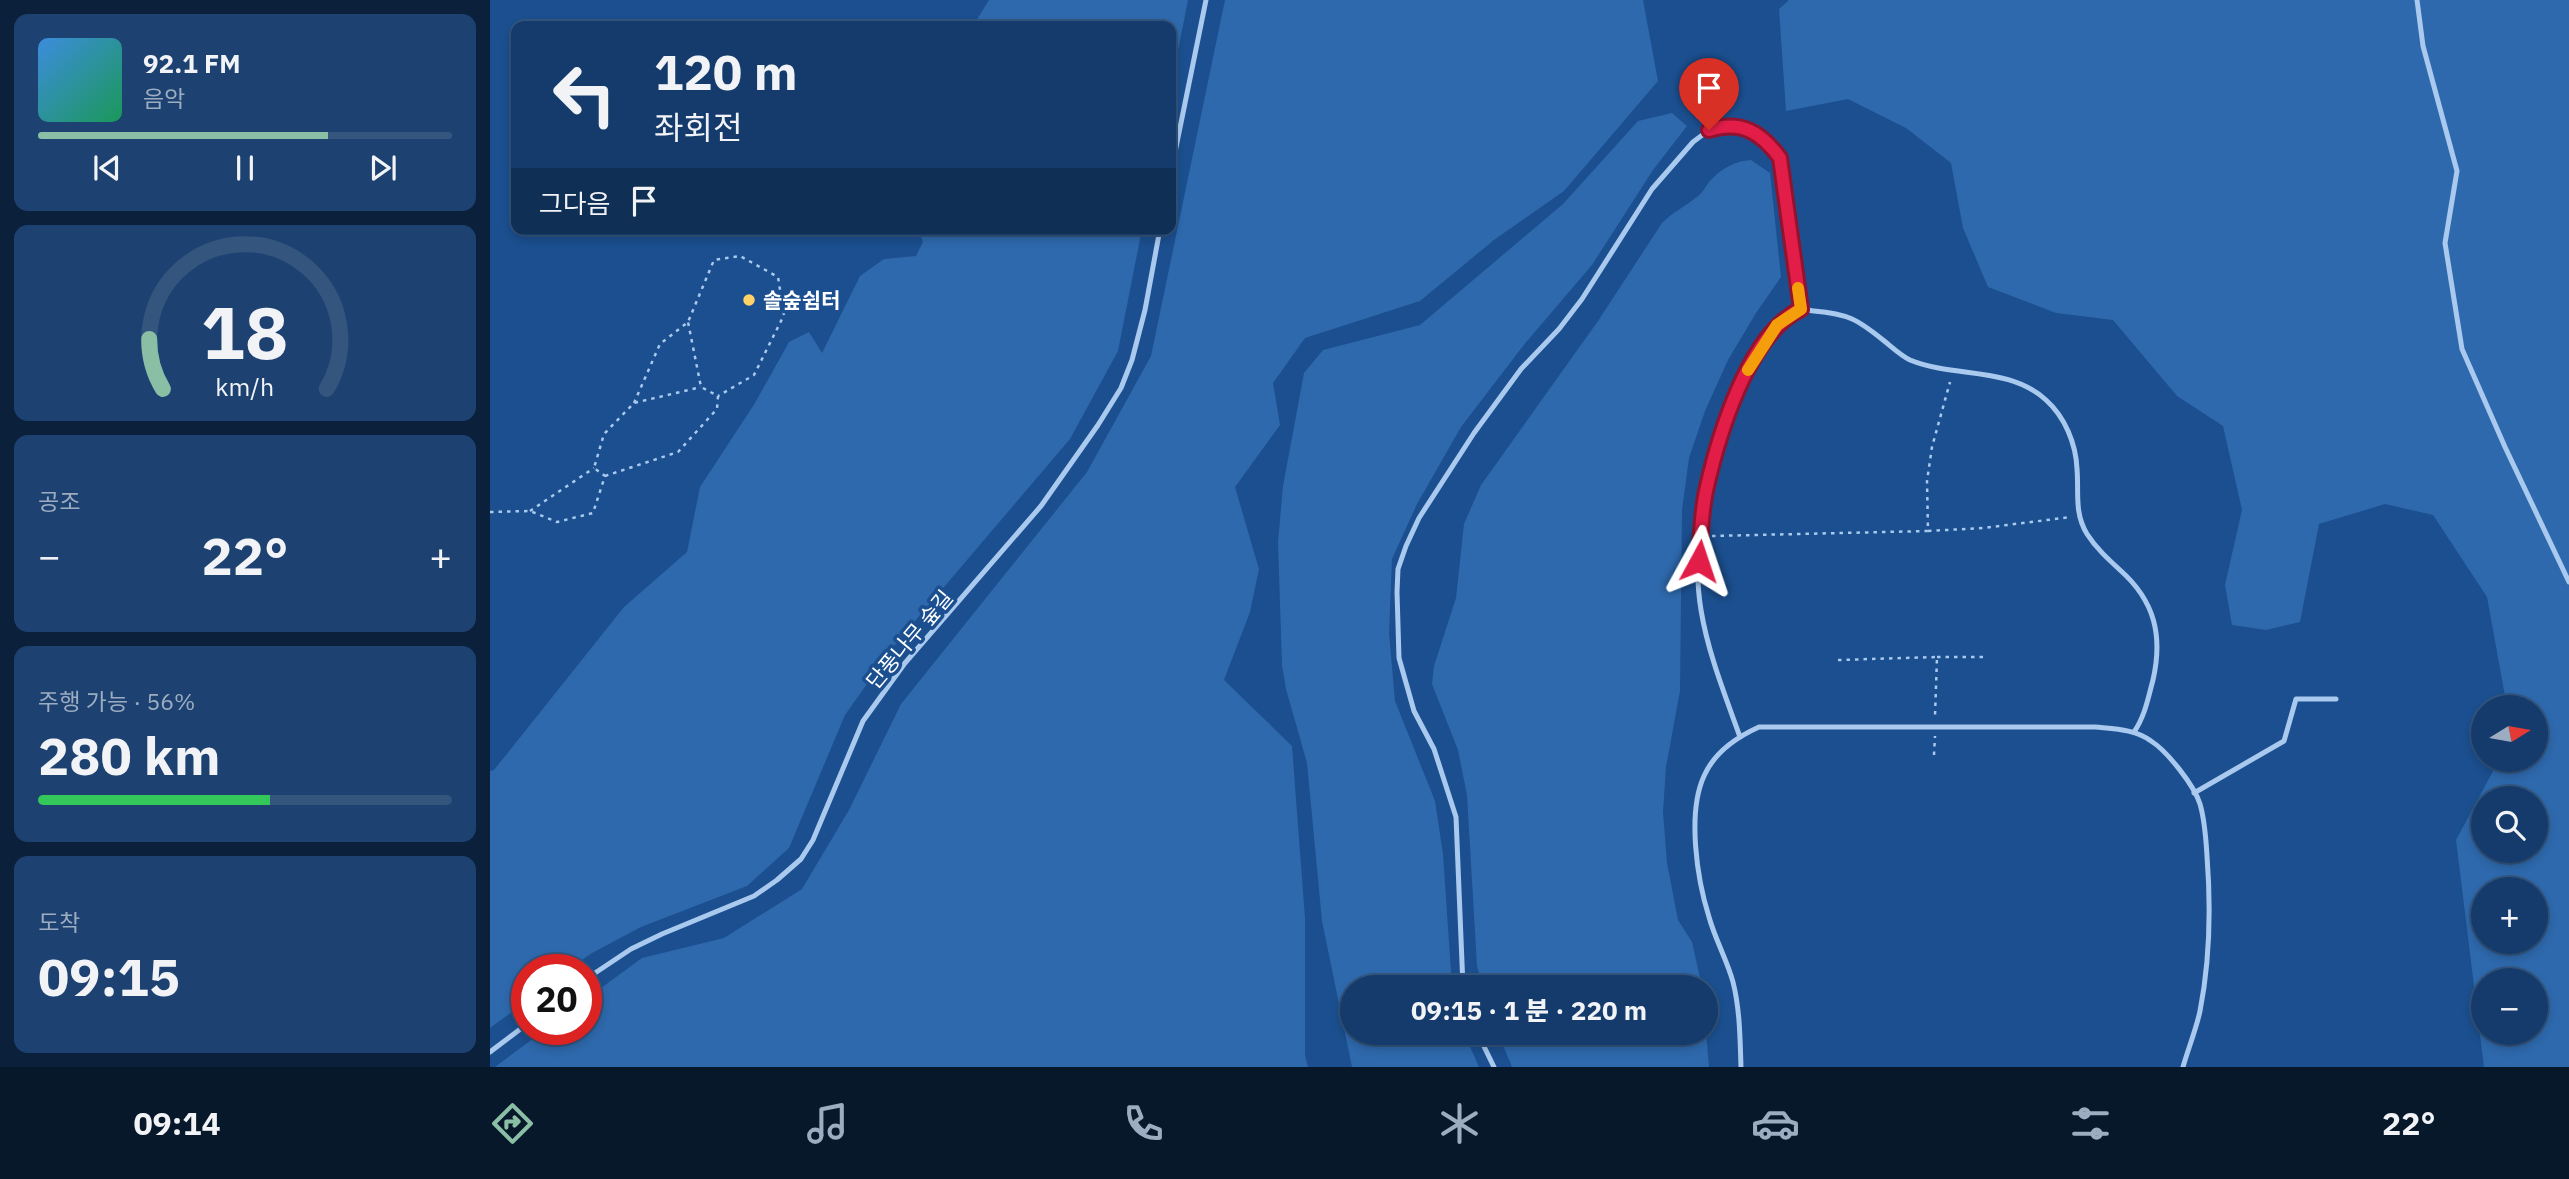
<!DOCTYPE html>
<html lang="ko">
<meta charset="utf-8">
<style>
:root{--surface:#143b6b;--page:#1d4271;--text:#f1f3f6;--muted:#9dadc1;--line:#33557e;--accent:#8abfa5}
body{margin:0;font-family:"IBM Plex Sans","Noto Sans KR",sans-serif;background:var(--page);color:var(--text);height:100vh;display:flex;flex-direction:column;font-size:26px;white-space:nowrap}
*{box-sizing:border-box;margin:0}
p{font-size:23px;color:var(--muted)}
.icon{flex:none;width:38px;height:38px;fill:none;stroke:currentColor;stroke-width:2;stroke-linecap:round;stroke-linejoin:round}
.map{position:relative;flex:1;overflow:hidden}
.panel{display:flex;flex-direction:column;gap:14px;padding:14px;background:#0b203b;width:490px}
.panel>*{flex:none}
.hud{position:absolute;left:21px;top:21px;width:665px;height:214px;border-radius:14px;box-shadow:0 4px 10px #0003,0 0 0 2px var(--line);background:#143b6b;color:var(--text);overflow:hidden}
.needle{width:46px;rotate:79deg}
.fabs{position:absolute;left:1981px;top:695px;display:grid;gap:14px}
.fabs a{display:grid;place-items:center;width:77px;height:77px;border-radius:50%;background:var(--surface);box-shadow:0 4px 10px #0003,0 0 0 2px var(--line);font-size:35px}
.speed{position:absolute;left:21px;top:954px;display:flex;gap:14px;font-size:35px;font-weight:700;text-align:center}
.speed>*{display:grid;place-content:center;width:91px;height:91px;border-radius:50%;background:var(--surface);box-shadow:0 4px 10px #0003,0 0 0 2px var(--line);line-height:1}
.speed .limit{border:10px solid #d22;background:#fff;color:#111}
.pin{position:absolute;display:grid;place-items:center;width:60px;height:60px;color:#fff;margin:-72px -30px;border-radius:50% 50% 50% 0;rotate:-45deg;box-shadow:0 0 7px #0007}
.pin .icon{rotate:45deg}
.me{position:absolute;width:77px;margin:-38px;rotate:5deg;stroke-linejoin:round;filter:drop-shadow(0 0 5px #0008)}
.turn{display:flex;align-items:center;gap:24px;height:147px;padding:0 28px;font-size:32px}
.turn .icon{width:91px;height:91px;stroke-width:2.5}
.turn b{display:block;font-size:49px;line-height:60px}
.then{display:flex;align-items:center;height:66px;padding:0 28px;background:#0003;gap:14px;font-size:26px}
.big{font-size:52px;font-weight:800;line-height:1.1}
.panel .card{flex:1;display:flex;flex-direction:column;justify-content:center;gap:10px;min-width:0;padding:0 24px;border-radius:14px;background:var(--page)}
.panel .dial{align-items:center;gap:0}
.dial svg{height:182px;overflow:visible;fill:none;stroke:var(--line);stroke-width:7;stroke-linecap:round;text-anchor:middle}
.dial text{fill:var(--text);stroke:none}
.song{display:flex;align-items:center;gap:21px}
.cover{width:84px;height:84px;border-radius:10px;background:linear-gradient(135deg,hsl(210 70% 55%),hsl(150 70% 35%))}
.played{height:7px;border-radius:4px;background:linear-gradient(90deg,var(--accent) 70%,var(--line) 70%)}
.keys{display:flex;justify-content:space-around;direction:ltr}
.heat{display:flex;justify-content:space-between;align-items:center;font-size:38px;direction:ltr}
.charge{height:10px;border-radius:5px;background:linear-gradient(90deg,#34c759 56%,var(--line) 0)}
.trip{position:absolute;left:850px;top:975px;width:378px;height:70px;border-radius:35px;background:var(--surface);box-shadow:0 4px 10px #0003,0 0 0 2px var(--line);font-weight:800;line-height:70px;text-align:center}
.dock{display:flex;height:112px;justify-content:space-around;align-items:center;background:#08182b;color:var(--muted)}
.dock .icon{width:49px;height:49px}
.dock .selected{color:var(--accent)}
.dock b{font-size:32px;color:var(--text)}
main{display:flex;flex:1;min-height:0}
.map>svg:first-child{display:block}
.green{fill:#2e69ad;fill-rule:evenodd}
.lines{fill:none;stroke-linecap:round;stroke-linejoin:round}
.path{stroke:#a9c9ee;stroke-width:2.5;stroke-dasharray:3.5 5;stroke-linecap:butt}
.lane{stroke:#a9c9ee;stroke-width:5}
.route-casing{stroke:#92132f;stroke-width:18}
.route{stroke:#e11d48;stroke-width:12}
.slow{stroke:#f59e0b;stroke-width:12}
.poi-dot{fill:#ffd166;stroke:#1b4f8f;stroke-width:2.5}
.labels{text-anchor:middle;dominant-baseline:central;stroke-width:7;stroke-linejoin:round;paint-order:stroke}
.poi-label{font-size:21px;font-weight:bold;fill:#fff;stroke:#1b4f8f;text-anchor:start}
.street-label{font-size:21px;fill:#fff;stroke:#1b4f8f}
</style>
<main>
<section class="panel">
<div class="card">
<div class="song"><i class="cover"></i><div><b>92.1 FM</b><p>음악</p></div></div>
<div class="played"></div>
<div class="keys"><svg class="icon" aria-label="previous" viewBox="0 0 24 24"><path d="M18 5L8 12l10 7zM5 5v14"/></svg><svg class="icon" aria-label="pause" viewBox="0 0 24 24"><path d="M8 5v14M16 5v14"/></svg><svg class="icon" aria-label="next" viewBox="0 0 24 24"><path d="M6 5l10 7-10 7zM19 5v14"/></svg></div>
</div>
<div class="card dial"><svg viewBox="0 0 100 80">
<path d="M14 69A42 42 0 1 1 86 69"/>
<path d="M14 69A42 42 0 0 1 8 47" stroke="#8abfa5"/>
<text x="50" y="56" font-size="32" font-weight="700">18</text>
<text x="50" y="72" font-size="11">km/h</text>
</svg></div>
<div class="card"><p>공조</p>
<div class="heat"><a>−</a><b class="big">22°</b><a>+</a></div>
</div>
<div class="card"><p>주행 가능 · 56%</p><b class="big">280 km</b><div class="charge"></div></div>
<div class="card"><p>도착</p><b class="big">09:15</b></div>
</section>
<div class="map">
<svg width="2079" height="1067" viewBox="0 0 2079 1067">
<rect width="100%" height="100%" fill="#1b4f8f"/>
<g class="green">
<path d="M499,0H698L681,86V26H483Z"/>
<path d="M735,0H1153L1168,81L1074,191L1004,240L930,301L815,338L783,383L790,425L745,487L769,569L760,612L734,680L802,746L815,918V1055L818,1067H5L56,1029H96V999L152,958L234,938L312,889L359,810L411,704L597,472L661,356Z"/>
<path d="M1299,0H2079V1067H1994L1966,840L2009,760H2046V707H2014L2015,696L1997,597L1943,515L1895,504L1829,524L1810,622L1776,630L1742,625L1735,585L1752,510L1733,426L1687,396L1623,320L1566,313L1498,287L1473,228L1461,163L1416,128L1358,99L1296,111L1289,9ZM1993,798H2046V850H1993ZM1993,889H2046V942H1993ZM1993,980H2046V1032H1993Z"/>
<path d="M1182,113L1197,126L1163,170L1102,265L1033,346L971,427L927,504L902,559L899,633L905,701L945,801L953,854L962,987H863V1032L974,1033L989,1067H862L832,921L817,763L796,689L792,665L788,542L793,486L814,373L833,350L930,325L1073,204L1148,121Z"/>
<path d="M1261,160L1280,173L1291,277L1266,313L1238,360L1215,411L1199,458L1192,510L1190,691L1176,767L1173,812L1177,863L1188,920L1202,942L1212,987H993L987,966L977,795L968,750L942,684L944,666L966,598L974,524L991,485L1108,321L1172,223C1183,212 1196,206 1208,196C1214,192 1216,184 1222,179C1232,168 1246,161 1261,160Z"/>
<path d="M428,229H652L628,351L580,439L403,647L355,715L299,848L257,886L151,927L102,953L79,969L37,970V1001L0,1028V771L4,770L134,607L197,552L210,487L265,403L299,342L319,332L332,353L370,276L394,259L426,256L433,242Z"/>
<path d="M1008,1033H1216L1219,1067H1022Z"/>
</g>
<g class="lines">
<g class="path">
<path d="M144,403L170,344L198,322L224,260L250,256L288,277L294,315L264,375L228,396"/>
<path d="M115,476L188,452L227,409L228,396L211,387L198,322"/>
<path d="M40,511L104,468"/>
<path d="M0,512L40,511L67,522L103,513L115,476L104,468L114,434L144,403L211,387"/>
<path d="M1438,531L1493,528L1581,517"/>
<path d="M1222,536L1438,531L1437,481L1442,447L1460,382"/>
<path d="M1447,657H1494"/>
<path d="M1348,660L1447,657L1445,716"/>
<path d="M1444,755L1445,736"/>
</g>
<g class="lane">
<path d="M1927,0L1933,46L1967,171L1955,243L1972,349L2015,447L2079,582"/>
<path d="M681,172L716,0"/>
<path d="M1250,737C1235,695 1218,653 1211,610C1198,533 1228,421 1268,354C1277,339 1292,310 1313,309C1317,309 1320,311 1324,311C1358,314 1367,319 1393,340C1402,347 1410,355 1420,360C1464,378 1519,366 1556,400C1575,417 1586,444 1587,469C1589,492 1584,513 1597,534C1606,548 1618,559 1630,570C1665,601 1673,636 1663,680C1658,698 1655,716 1644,732"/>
<path d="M1704,793L1794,741L1806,699H1846"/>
<path d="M96,979L141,949L172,934L264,896L287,880L311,859L323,840L373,721L415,663L551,506L608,425L631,388L642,360L655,310L670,229"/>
<path d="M973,987L966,817L944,749L924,711L909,658L907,592L908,569L916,546L929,518L984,433L1031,369L1069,329L1092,299L1162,189L1203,142L1219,130L1235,125L1252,127L1281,146L1290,158L1311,309"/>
<path d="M987,1032L1004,1067"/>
<path d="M0,1052L37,1024"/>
<path d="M1251,1067C1250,1038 1250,1010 1243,982C1237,960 1225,939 1219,917C1207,879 1197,813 1214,776C1224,753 1247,737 1269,727H1605C1624,729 1645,729 1661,741C1677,751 1704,785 1710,804C1715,821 1716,839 1717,856C1721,908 1720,960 1710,1011C1706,1030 1698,1049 1693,1067"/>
</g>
</g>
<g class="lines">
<defs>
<path id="route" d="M1209,561C1211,538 1211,514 1216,491C1228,437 1258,334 1311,309L1290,158C1271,132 1251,120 1219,130"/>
</defs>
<use href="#route" class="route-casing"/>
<use href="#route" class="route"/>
<path class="slow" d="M1258,370L1287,325L1311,309L1308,288"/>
</g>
<circle class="poi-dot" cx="259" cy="300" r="7"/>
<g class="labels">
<g class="poi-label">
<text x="273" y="300">솔숲쉼터</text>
</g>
<g class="street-label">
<text transform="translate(419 639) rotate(-50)">단풍나무 숲길</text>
</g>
</g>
</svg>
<div class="fabs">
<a><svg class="needle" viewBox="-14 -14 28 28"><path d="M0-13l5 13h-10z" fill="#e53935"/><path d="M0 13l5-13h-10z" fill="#9dadc1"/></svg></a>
<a><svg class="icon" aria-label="search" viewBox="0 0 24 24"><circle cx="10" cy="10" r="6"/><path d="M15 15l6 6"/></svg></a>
<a>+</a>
<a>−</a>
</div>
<div class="speed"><div class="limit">20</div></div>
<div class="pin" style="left:1219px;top:130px;background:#d93025"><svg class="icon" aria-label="arrive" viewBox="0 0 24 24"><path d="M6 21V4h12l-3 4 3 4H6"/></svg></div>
<svg class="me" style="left:1209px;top:561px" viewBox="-20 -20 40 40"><path d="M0-17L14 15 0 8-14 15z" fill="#e11d48" stroke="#fff" stroke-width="4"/></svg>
<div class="trip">09:15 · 1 분 · 220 m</div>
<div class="hud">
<div class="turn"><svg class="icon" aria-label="left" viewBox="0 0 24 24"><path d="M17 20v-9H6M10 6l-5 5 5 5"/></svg><div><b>120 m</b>좌회전</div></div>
<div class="then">그다음<svg class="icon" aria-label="arrive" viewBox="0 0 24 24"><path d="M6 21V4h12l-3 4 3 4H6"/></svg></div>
</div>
</div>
</main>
<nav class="dock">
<b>09:14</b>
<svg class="icon selected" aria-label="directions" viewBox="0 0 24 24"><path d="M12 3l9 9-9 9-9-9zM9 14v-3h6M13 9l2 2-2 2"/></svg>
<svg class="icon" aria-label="music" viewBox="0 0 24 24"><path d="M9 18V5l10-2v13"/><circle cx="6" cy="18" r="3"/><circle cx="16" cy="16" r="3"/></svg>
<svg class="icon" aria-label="phone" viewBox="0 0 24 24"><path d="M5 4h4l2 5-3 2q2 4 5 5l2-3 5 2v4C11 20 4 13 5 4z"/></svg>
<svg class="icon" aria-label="climate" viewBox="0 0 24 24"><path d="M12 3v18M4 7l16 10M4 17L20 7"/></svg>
<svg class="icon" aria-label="car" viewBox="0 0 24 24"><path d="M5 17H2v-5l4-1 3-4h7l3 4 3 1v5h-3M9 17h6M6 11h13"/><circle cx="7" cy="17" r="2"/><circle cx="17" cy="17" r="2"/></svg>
<svg class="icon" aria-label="filters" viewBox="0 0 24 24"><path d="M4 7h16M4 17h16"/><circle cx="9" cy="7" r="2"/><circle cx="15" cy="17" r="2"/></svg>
<b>22°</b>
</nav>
